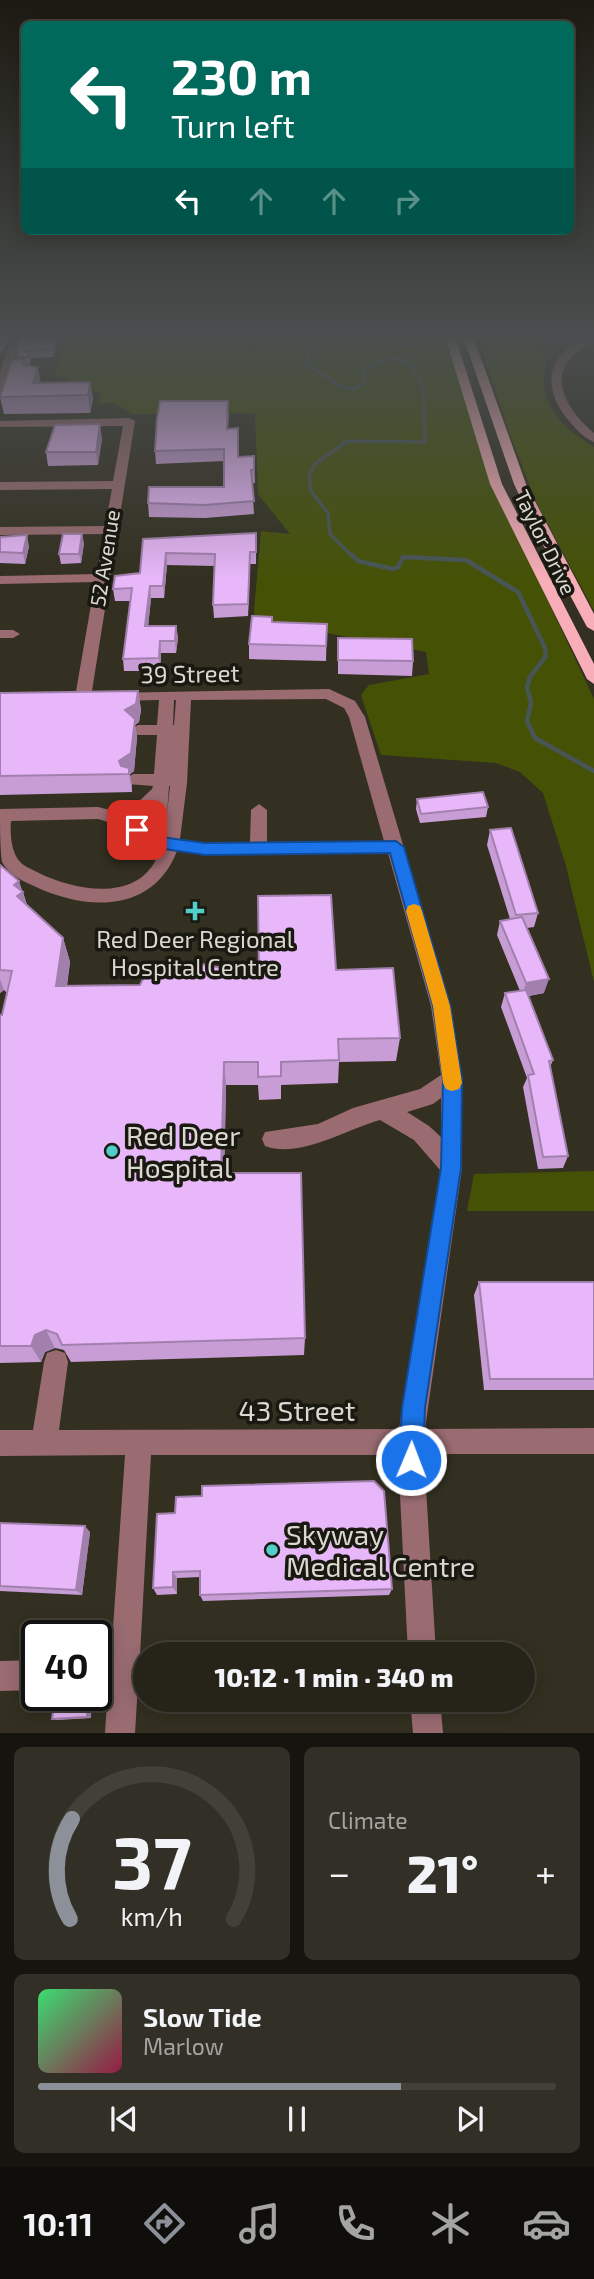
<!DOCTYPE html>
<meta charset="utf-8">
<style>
:root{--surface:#262419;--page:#323026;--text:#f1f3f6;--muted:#a4a4a2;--line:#424138;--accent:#8c9099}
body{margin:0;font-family:"Exo 2",sans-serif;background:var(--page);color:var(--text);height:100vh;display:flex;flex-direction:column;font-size:26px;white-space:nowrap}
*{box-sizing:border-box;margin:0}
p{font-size:23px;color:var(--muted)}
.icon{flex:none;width:38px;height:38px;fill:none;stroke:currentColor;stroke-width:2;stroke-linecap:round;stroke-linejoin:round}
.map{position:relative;height:1733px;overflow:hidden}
.details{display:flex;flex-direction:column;gap:14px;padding:14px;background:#15140e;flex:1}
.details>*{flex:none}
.top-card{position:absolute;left:21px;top:21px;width:553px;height:214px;border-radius:10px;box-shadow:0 4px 18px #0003,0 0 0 2px var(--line);background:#00695c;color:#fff;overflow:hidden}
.speed{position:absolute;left:21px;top:1620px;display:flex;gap:14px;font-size:35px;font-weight:700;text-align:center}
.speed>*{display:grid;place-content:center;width:91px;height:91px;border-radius:50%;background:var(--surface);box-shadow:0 4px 18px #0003,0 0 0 2px var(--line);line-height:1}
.speed .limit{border:4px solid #111;border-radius:10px;background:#fff;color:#111}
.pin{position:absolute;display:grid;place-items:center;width:60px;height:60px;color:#fff;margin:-30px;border-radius:14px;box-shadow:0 4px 10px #0006}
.me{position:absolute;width:77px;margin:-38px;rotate:1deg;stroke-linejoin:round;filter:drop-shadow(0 0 5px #0008)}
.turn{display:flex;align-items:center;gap:24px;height:147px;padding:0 35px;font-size:32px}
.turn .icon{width:91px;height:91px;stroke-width:2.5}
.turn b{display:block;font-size:49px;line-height:60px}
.lanes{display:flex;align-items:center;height:66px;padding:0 35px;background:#0003;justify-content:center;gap:35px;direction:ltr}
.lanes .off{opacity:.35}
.big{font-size:52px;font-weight:800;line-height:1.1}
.details .widget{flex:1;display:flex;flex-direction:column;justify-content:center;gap:10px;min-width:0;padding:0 24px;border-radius:10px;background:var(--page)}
.details .dial{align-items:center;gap:0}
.dial svg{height:182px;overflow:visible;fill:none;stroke:var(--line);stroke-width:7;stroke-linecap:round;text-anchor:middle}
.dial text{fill:var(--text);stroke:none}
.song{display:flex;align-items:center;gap:21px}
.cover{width:84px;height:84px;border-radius:10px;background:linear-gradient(135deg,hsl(140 70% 55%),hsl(340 70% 35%))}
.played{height:7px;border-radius:4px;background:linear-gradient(90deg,var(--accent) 70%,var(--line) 70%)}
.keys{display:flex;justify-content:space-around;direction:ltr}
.heat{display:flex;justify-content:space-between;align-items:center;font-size:38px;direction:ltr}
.details .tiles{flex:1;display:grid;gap:14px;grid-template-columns:1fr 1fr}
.widget:last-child{grid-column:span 2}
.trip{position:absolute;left:133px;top:1642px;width:402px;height:70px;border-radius:35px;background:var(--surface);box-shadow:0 4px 18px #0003,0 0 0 2px var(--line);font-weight:800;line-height:70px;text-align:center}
.tab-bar{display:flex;height:112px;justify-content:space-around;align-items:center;background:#0f0e0a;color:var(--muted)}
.tab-bar .icon{width:49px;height:49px}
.tab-bar .current{color:var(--accent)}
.tab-bar b{font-size:32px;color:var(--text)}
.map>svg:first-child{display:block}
.green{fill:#455206}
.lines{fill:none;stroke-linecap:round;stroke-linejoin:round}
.stream-far1{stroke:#485556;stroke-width:3.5}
.stream{stroke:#485556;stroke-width:4.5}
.minor{fill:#9a6c72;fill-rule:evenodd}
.major{fill:#f8aeb8;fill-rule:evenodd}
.wall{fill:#c89dd6}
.shaded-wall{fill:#a280ae}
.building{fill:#e8b7f9;stroke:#a280ae;stroke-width:2}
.route{fill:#1a73e8;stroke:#114b97;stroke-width:2}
.slow{fill:#f59e0b}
.poi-dot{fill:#53cdc9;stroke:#191811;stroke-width:2.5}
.labels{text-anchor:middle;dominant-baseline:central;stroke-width:7;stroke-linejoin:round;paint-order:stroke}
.far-street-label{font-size:21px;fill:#dad8cf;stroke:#191811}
.street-label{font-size:24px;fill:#dad8cf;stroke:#191811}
.poi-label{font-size:24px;fill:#dad8cf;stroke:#191811}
.near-poi-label{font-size:28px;fill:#dad8cf;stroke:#191811;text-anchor:start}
.near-street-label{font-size:28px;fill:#dad8cf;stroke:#191811}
</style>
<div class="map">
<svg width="594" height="1733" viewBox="0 0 594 1733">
<rect width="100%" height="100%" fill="#333021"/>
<g class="green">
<path d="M66,336H445L486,469L594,699V982L566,866L543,793L520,772L496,763L381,755L361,695L369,685L429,674L426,652L296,627L253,623L261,531L290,534L258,494L255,413L133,414L113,403L99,404L101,394L55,374Z"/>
<path d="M477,336H538L539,348L548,358C534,401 559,426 594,447V611L536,502L513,443Z"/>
<path d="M594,1171V1211H467L474,1174Z"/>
</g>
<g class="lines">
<g class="stream-far1">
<path d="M301,336L296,343L312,344L306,364L341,386L355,389L365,381L362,369L384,360L399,358C430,371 424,415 425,442L347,441L315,464L309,475L311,491L328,513L330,534L353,557"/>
<path d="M369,336L410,345L416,343L418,336"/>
</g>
<path class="stream" d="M352,555L358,561L393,569L398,567L403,557L466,560L518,592L545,648L546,656L530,677L527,687L531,703L527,721L535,738L594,771"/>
<g class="minor">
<path d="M11,336H21L5,391L0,394V373Z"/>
<path d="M594,336V343C543,364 560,404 594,433V442C584,438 576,429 569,421C539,384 548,349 594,336Z"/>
<path d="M129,418L135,421L91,697L83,702L75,697L95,582L0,584V576L97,574L104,534L0,535V527L105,526L112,489L0,490V482L113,481L123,426L0,427V421Z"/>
<path d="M0,630H13L20,634L13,638H0Z"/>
<path d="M329,689L355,701L365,717L451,1006L462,1079V1168L425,1429L594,1428V1454H424L436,1654H408L398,1455H151L140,1655H145V1683L138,1684L135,1733H105L108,1687L96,1688V1658L111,1657L125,1455L0,1456V1430H33L44,1362L47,1353L56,1350L65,1353L68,1362L59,1430L399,1429L440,1170L414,1140L380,1120C347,1129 299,1159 265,1146L262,1139L265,1132L318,1124L353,1108L420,1089L441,1075L431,1006L388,853L205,855L177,851C153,913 88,911 36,887C23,881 9,875 2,862C0,849 0,824 0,809L98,807L118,812L133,807L152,789L153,786L127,784L125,780L133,774H154L157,735H138L130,730L138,725H157L159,700L115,701L107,696L110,693ZM326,699L344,708L349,717L384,841L267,842V810L259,804L251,810L250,842L205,843L180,839L187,783L191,700ZM174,700H176L174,725H173ZM169,786H170L167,814ZM151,810L149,829L133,819L145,815ZM98,819C117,824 144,836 153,854L158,855C139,903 75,891 39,873C31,869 22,866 17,858C11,847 10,833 11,821ZM441,1098V1137L429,1126L407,1112L433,1104Z"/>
<path d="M37,1660V1690L0,1691V1661Z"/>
<path d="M410,1699H440L443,1733H413Z"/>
</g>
<g class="major">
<path d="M445,336H455L502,484L594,664V684L587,679L490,484Z"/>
<path d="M463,336H473L526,484L594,614V631L587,627L541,541L514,484Z"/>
</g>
</g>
<g class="wall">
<path d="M0,336H10L3,351H0Z"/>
<path d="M57,336L54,357L31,358L30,365L25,366L41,383L90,382L93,399L90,413L4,414L0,397L18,360L16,351Z"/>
<path d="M229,413L228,429L239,457L254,456L255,483H252L254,514L205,518L149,517L148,503L224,487V461L156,464L155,451Z"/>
<path d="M102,438L98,465L48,466L46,452Z"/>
<path d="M256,533V564H250L248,616L214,618L213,605L215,566L167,565L164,598H151L148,626H176L178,638L176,653H161V671H124L123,659L130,601H115L113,589L140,573L143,539Z"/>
<path d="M0,537L29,546L25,564L0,563Z"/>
<path d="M84,543L81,563L61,564L59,554Z"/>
<path d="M272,617L273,622L327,624L326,661L249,659V644Z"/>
<path d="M338,638L413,661L412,676L338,674Z"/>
<path d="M138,691L141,710L139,722L135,725L137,737L134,771L130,774L132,787V792L0,795V693Z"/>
<path d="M417,799L488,807L486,817L420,823L416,809Z"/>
<path d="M490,830L538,913L534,927L527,928L544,993L529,996L553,1060L550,1067L568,1156L563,1168L538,1169L523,1087L527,1078L501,1007L505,993L520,991L497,935L500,921L510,919L487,845Z"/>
<path d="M0,865L23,892L27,905L63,938L70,962L67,986L140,985L336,970L400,1038L396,1061L339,1062L338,1083L281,1085V1099L259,1100L258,1085H226L224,1173L305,1338L304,1355L71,1362L64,1350L55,1348L45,1352L41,1362L0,1363V1015H2L7,993L4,990L0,993Z"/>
<path d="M479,1282H594V1390H484L474,1295Z"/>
<path d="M157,1514L392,1589L389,1595L203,1601L200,1595V1577L177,1578V1594L157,1595L153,1588Z"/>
<path d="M0,1523L90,1532L82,1595L0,1591Z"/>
<path d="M55,1696L91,1718L57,1720L52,1719Z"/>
</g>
<g class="shaded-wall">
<path d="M4,336H10L3,351L1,343Z"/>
<path d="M54,336H57L54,357L53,348Z"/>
<path d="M38,367L41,384L33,383Z"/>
<path d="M90,382L93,399L90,413L88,395Z"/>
<path d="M100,424L102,438L98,465L96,452Z"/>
<path d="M82,534L84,543L81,563L79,554Z"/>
<path d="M27,535L29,546L25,564L23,553Z"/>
<path d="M250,552V564L248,616V604Z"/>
<path d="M166,553L167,565L164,598L163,586Z"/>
<path d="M150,586L151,598L147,639L145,626Z"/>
<path d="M176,626L178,638L176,653L175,641Z"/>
<path d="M160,641L161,653V671L159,658Z"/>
<path d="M138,691L141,710L139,722L135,725L137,737L134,771L130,774L132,787V792L129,774H121L119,761L125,710Z"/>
<path d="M19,881L31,917L25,921L14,885Z"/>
<path d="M63,938L70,962L63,1010L56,986Z"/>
<path d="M0,979L4,990L0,993Z"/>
<path d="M549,979L544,993L522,997L526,983Z"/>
<path d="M224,1062L226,1085L224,1194L221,1173Z"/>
<path d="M46,1330L55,1348L45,1352L41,1362L31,1346L35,1335Z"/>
<path d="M85,1526L90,1532L82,1595L76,1590Z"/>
<path d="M173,1572L177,1578V1594L173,1587Z"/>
<path d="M88,1696H92L91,1718L87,1717Z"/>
</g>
<g class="building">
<path d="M0,336H4L1,343H0Z"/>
<path d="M19,336H54L53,348L23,351L30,352L29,357H17L19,351H16Z"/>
<path d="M24,359L23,365L38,367L33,383L90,382L88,395L0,397L12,360Z"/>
<path d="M160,401H228L227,429L238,428V457L254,456V470H251L254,501L204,505L148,503L149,487H224V449L155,451L157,419Z"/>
<path d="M100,424L96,452H46L55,425Z"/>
<path d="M256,533V552H250L248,604L213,605L215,554L166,553L163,586H150L145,626H176L175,641H160L159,658L123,659L132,588L113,589L115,576L140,573L143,539Z"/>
<path d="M63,534H82L79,554H59Z"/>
<path d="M27,535L23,553L0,552V537Z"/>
<path d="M252,616L272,617V622L327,624L326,646L249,644Z"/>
<path d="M338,638L412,639L413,661L338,660Z"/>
<path d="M138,691L136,704L125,710L135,719L131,753L119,761L121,766L129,768V774L0,776V693Z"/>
<path d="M483,792L488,807L421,814L417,799Z"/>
<path d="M511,828L538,913L516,915L490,830Z"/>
<path d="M0,865L19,881L14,885L23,892L17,896L63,938L56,986L140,985L144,977L184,976L185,971L198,972L201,964L259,975L258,896L331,895L336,970L393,968L400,1038L338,1039L339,1060L281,1062V1076L258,1077V1062H224L221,1173H301L305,1338L62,1345L57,1334L46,1330L35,1335L31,1346H0V1015H2L12,971L0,970Z"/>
<path d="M522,917L549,979L526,983L500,921Z"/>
<path d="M526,990L553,1060L549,1061L568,1156L543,1157L528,1075L534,1074L505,993Z"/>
<path d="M479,1282H594V1379H490Z"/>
<path d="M374,1481L384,1491L392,1589L200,1595V1571L173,1572V1587L153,1588L157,1514L175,1513L176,1497L202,1496V1486Z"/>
<path d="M0,1523L85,1526L76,1590L0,1586Z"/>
<path d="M55,1696H88L87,1717L52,1719Z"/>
</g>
<linearGradient id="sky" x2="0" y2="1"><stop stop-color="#1c1a12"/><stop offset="0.58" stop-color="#4a4e4e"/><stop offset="1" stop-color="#4a4e4e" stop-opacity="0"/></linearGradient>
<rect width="594" height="579" fill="url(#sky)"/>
<path class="route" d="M137,824L161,837L205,843L396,841L404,847L450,1006L462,1079L461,1168L425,1408L423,1460L419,1469L411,1472L402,1469L399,1460L402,1408L441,1168L443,1079L433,1006L390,853L205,855L151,847L130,830Z"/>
<path class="slow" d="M414,904L420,906L422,911L450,1006L462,1083L459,1089L452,1091L446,1089L443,1083L433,1006L406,911L408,906Z"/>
<g class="poi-dot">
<path d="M191.5 900.5h7v7h7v7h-7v7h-7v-7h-7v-7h7z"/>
<circle cx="112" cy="1151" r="7"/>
<circle cx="272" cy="1550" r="7"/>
</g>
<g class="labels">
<g class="far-street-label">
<text transform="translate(546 542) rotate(64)">Taylor Drive</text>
<text transform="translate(104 558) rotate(-81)">52 Avenue</text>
</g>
<g class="street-label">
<text transform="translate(190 673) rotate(-1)">39 Street</text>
</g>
<g class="poi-label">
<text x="195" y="938">Red Deer Regional<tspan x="195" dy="28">Hospital Centre</tspan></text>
</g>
<g class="near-poi-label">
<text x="126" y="1135">Red Deer<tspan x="126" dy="32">Hospital</tspan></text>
<text x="286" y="1534">Skyway<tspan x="286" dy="32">Medical Centre</tspan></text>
</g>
<g class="near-street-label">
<text x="297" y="1410">43 Street</text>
</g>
</g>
</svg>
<div class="speed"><div class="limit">40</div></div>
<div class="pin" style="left:137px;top:830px;background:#d93025"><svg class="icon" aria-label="arrive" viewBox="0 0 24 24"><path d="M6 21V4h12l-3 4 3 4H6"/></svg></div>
<svg class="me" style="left:411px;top:1460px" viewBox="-20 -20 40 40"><circle r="17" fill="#1a73e8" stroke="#fff" stroke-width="3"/><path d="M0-11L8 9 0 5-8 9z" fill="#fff"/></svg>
<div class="trip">10:12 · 1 min · 340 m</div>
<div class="top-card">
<div class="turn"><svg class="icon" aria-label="left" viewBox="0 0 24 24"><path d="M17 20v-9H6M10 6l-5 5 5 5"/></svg><div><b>230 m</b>Turn left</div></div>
<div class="lanes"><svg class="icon" aria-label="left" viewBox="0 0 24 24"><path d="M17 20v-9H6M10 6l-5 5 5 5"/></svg><svg class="icon off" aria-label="ahead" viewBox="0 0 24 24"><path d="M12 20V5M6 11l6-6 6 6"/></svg><svg class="icon off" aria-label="ahead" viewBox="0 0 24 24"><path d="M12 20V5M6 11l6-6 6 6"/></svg><svg class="icon off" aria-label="right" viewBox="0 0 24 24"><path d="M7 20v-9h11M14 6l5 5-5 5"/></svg></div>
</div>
</div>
<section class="details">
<div class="tiles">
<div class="widget dial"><svg viewBox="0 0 100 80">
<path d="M14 69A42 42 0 1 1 86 69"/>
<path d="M14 69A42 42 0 0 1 15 25" stroke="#8c9099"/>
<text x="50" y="56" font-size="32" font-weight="700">37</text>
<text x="50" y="72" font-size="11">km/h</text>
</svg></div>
<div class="widget"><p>Climate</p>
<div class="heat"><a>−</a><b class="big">21°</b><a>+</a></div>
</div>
<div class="widget">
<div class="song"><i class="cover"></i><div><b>Slow Tide</b><p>Marlow</p></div></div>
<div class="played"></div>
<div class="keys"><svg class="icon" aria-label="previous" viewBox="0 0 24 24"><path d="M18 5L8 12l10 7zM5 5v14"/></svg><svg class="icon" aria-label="pause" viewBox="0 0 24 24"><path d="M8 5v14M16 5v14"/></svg><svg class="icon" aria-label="next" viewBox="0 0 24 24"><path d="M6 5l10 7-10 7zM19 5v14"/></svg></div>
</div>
</div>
</section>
<nav class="tab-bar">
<b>10:11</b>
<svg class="icon current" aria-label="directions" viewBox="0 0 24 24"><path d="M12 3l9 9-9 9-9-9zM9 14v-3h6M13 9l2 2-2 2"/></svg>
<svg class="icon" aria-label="music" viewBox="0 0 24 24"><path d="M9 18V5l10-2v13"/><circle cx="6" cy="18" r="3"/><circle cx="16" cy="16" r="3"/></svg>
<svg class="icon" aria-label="phone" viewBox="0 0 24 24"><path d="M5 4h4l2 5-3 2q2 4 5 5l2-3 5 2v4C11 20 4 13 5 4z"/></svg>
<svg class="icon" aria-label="climate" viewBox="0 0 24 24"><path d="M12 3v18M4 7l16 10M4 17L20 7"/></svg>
<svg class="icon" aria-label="car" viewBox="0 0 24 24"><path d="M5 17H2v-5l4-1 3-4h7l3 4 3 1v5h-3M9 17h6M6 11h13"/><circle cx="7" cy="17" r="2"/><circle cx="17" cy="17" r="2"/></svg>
</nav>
